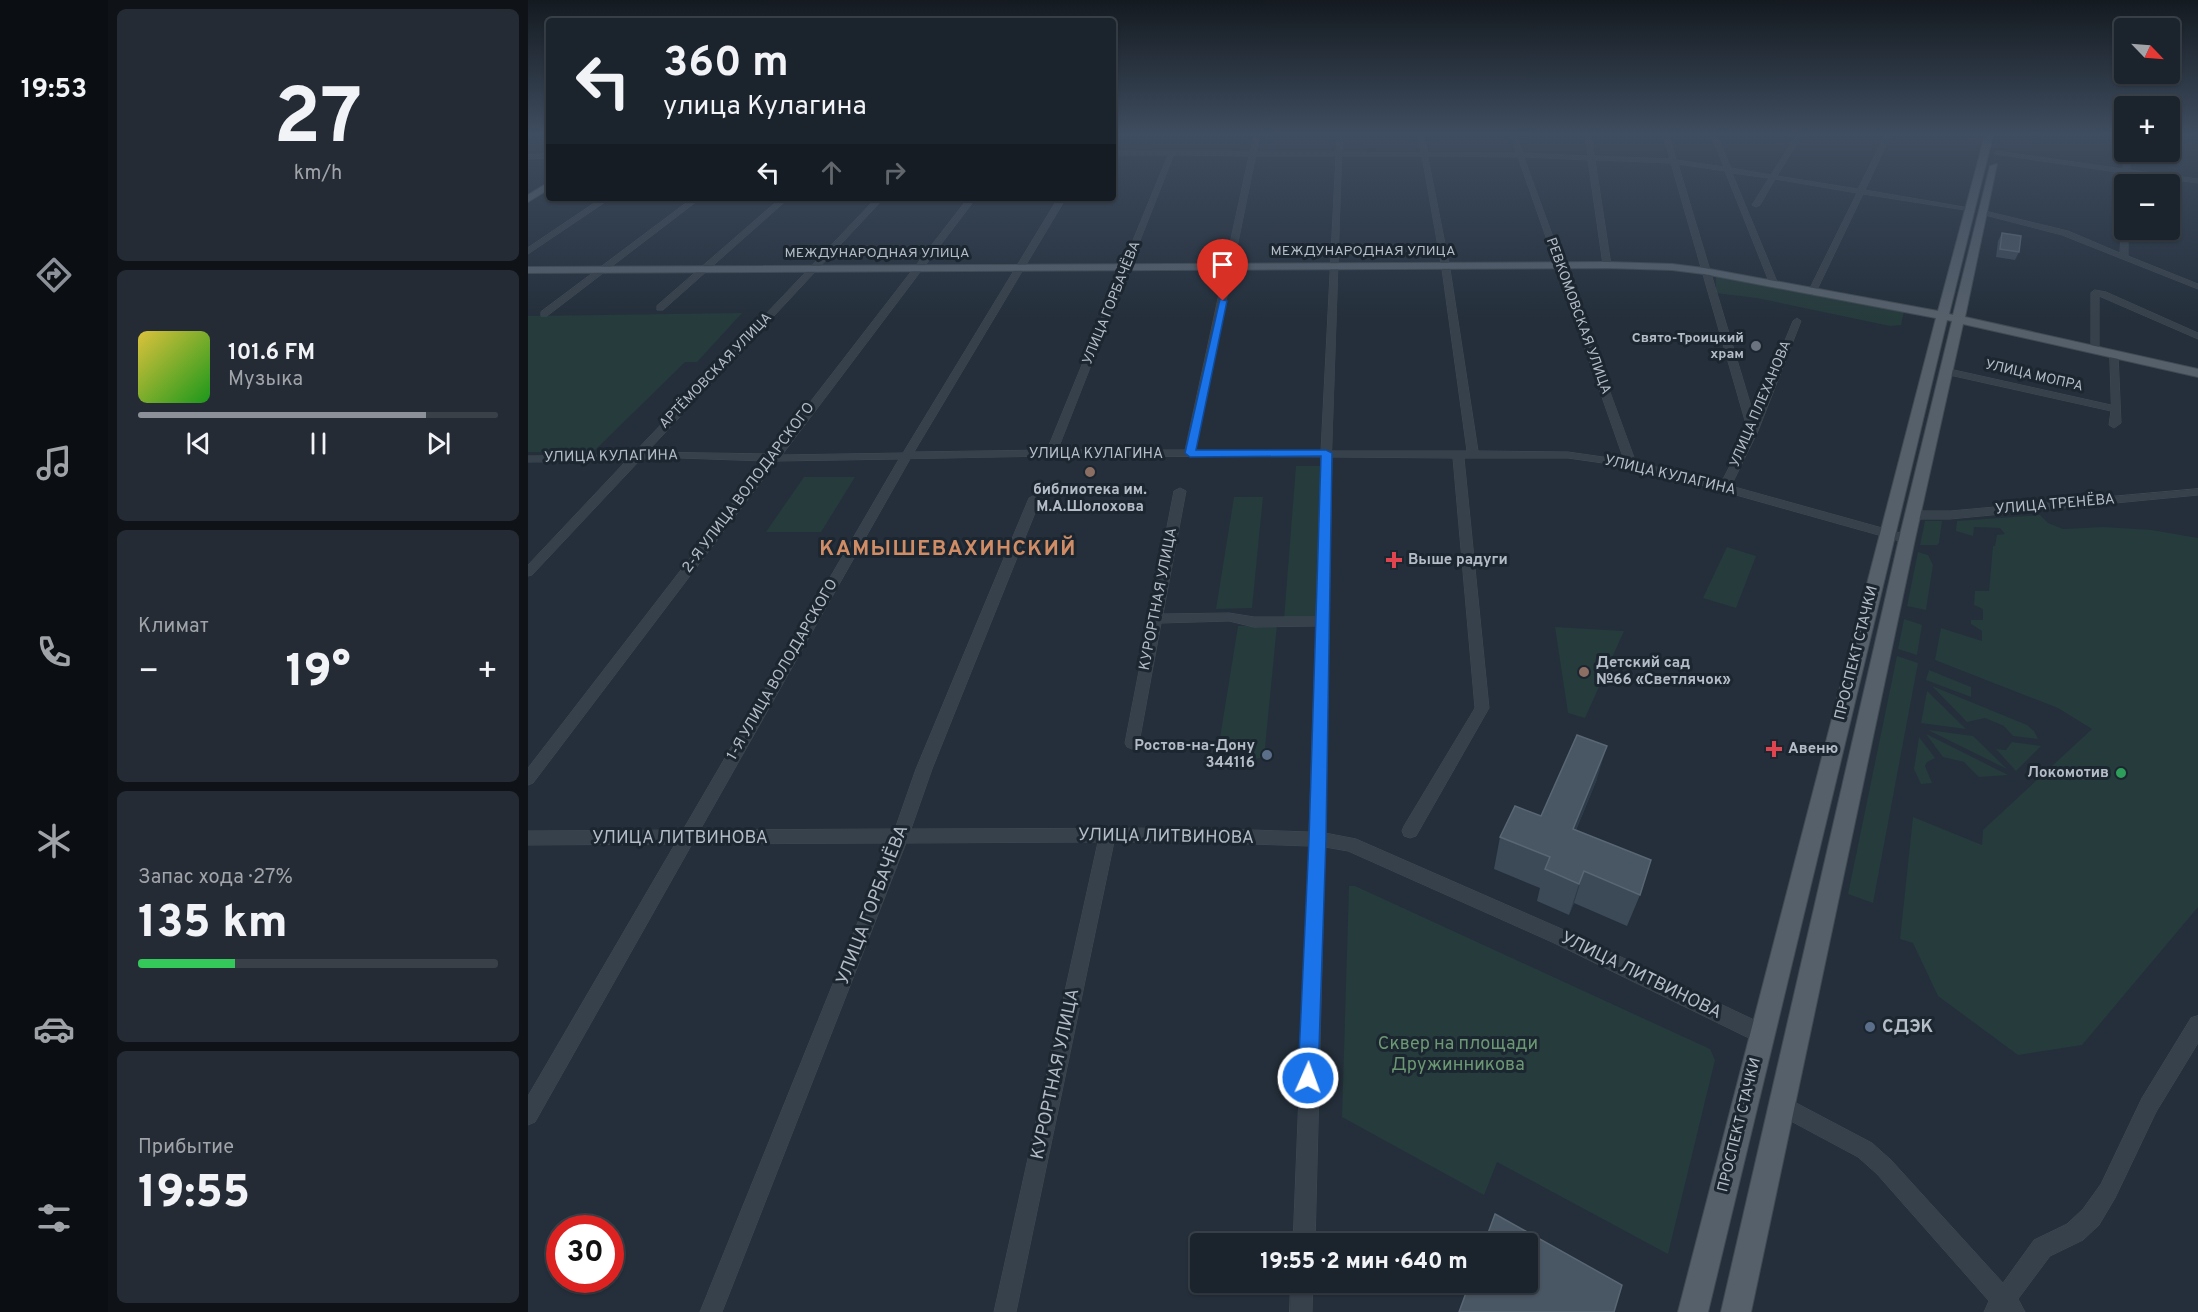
<!DOCTYPE html>
<html lang="ru">
<meta charset="utf-8">
<style>
:root{--surface:#1b232c;--page:#242b34;--text:#f1f3f6;--muted:#a0a4a9;--line:#394048;--accent:#8c9099}
body{margin:0;font-family:Overpass,sans-serif;background:var(--page);color:var(--text);height:100vh;display:flex;flex-direction:column;font-size:22px;white-space:nowrap}
*{box-sizing:border-box;margin:0}
p{font-size:20px;color:var(--muted)}
.icon{flex:none;width:33px;height:33px;fill:none;stroke:currentColor;stroke-width:2;stroke-linecap:round;stroke-linejoin:round}
.map{position:relative;flex:1;overflow:hidden}
.panel{display:flex;flex-direction:column;gap:9px;padding:9px;background:#0f1318;width:420px}
.panel>*{flex:none}
.banner{position:absolute;left:18px;top:18px;width:570px;height:183px;border-radius:6px;box-shadow:0 2px 4px #0004,0 0 0 2px var(--line);background:#1b232c;color:var(--text);overflow:hidden}
.needle{width:39px;rotate:115deg}
.controls{position:absolute;left:1586px;top:18px;display:grid;gap:12px}
.controls a{display:grid;place-items:center;width:66px;height:66px;border-radius:6px;background:var(--surface);box-shadow:0 2px 4px #0004,0 0 0 2px var(--line);font-size:30px}
.speed{position:absolute;left:18px;top:1215px;display:flex;gap:12px;font-size:30px;font-weight:700;text-align:center}
.speed>*{display:grid;place-content:center;width:78px;height:78px;border-radius:50%;background:var(--surface);box-shadow:0 2px 4px #0004,0 0 0 2px var(--line);line-height:1}
.speed .limit{border:9px solid #d22;background:#fff;color:#111}
.pin{position:absolute;display:grid;place-items:center;width:51px;height:51px;color:#fff;margin:-62px -26px;border-radius:50% 50% 50% 0;rotate:-45deg;box-shadow:0 0 6px #0007}
.pin .icon{rotate:45deg}
.me{position:absolute;width:66px;margin:-33px;rotate:2deg;stroke-linejoin:round;filter:drop-shadow(0 0 4px #0008)}
.turn{display:flex;align-items:center;gap:21px;height:126px;padding:0 18px;font-size:27px}
.turn .icon{width:78px;height:78px;stroke-width:2.5}
.turn b{display:block;font-size:42px;line-height:51px}
.lanes{display:flex;align-items:center;height:57px;padding:0 18px;background:#0003;justify-content:center;gap:30px;direction:ltr}
.lanes .off{opacity:.35}
.big{font-size:45px;font-weight:800;line-height:1.1}
.panel .widget{flex:1;display:flex;flex-direction:column;justify-content:center;gap:9px;min-width:0;padding:0 21px;border-radius:9px;background:var(--page)}
.panel .dial{align-items:center;gap:0}
.dial b{font-size:78px;line-height:1}
.song{display:flex;align-items:center;gap:18px}
.cover{width:72px;height:72px;border-radius:9px;background:linear-gradient(135deg,hsl(50 70% 55%),hsl(120 70% 35%))}
.played{height:6px;border-radius:3px;background:linear-gradient(90deg,var(--accent) 80%,var(--line) 80%)}
.keys{display:flex;justify-content:space-around;direction:ltr}
.heat{display:flex;justify-content:space-between;align-items:center;font-size:33px;direction:ltr}
.charge{height:9px;border-radius:4px;background:linear-gradient(90deg,#34c759 27%,var(--line) 0)}
.trip{position:absolute;left:662px;top:1233px;width:348px;height:60px;border-radius:6px;background:var(--surface);box-shadow:0 2px 4px #0004,0 0 0 2px var(--line);font-weight:800;line-height:60px;text-align:center}
main{display:flex;flex:1;min-height:0}
.tab-bar{display:flex;flex-direction:column;width:108px;justify-content:space-around;align-items:center;background:#0b0e12;color:var(--muted)}
.tab-bar .icon{width:42px;height:42px}
.tab-bar .current{color:var(--accent)}
.tab-bar b{font-size:27px;color:var(--text)}
.map>svg:first-child{display:block}
.green{fill:#263b3c}
.lines{fill:none;stroke-linecap:round;stroke-linejoin:round}
.minor-casing{stroke:#404a54;stroke-width:1}
.major-casing{stroke:#404a54;stroke-width:2}
.minor{fill:#37414b;fill-rule:evenodd}
.major{fill:#55606b;fill-rule:evenodd}
.wall{fill:#3c4a57}
.shaded-wall{fill:#2d3a47}
.building{fill:#495663;stroke:#596673;stroke-width:1.5}
.route{fill:#1a73e8;stroke:#114b97;stroke-width:1.5}
.worship-dot{fill:#6b7280;stroke:#1c2630;stroke-width:2}
.education-dot{fill:#8d6e63;stroke:#1c2630;stroke-width:2}
.health-dot{fill:#e0444e;stroke:#1c2630;stroke-width:2}
.service-dot{fill:#5c6f8a;stroke:#1c2630;stroke-width:2}
.leisure-dot{fill:#2e9e5b;stroke:#1c2630;stroke-width:2}
.labels{text-anchor:middle;dominant-baseline:central;stroke-width:6;stroke-linejoin:round;paint-order:stroke}
.far-street-label{font-size:14px;fill:#b3bcc7;stroke:#1c2630}
.far-poi-label{font-size:14px;font-weight:bold;fill:#b3bcc7;stroke:#1c2630;text-anchor:end}
.street-label{font-size:15px;fill:#b3bcc7;stroke:#1c2630}
.poi-label{font-size:15px;font-weight:bold;fill:#b3bcc7;stroke:#1c2630;text-anchor:start}
.near-street-label{font-size:18px;fill:#b3bcc7;stroke:#1c2630}
.near-poi-label{font-size:18px;font-weight:bold;fill:#b3bcc7;stroke:#1c2630;text-anchor:start}
.near-park-label{font-size:18px;fill:#6b9772;stroke:#1c2630}
.district-label{font-size:21px;font-weight:bold;letter-spacing:1.5px;fill:#d08c64;stroke:#1c2630}
</style>
<main>
<nav class="tab-bar">
<b>19:53</b>
<svg class="icon current" aria-label="directions" viewBox="0 0 24 24"><path d="M12 3l9 9-9 9-9-9zM9 14v-3h6M13 9l2 2-2 2"/></svg>
<svg class="icon" aria-label="music" viewBox="0 0 24 24"><path d="M9 18V5l10-2v13"/><circle cx="6" cy="18" r="3"/><circle cx="16" cy="16" r="3"/></svg>
<svg class="icon" aria-label="phone" viewBox="0 0 24 24"><path d="M5 4h4l2 5-3 2q2 4 5 5l2-3 5 2v4C11 20 4 13 5 4z"/></svg>
<svg class="icon" aria-label="climate" viewBox="0 0 24 24"><path d="M12 3v18M4 7l16 10M4 17L20 7"/></svg>
<svg class="icon" aria-label="car" viewBox="0 0 24 24"><path d="M5 17H2v-5l4-1 3-4h7l3 4 3 1v5h-3M9 17h6M6 11h13"/><circle cx="7" cy="17" r="2"/><circle cx="17" cy="17" r="2"/></svg>
<svg class="icon" aria-label="filters" viewBox="0 0 24 24"><path d="M4 7h16M4 17h16"/><circle cx="9" cy="7" r="2"/><circle cx="15" cy="17" r="2"/></svg>
</nav>
<section class="panel">
<div class="widget dial"><b>27</b><p>km/h</p></div>
<div class="widget">
<div class="song"><i class="cover"></i><div><b>101.6 FM</b><p>Музыка</p></div></div>
<div class="played"></div>
<div class="keys"><svg class="icon" aria-label="previous" viewBox="0 0 24 24"><path d="M18 5L8 12l10 7zM5 5v14"/></svg><svg class="icon" aria-label="pause" viewBox="0 0 24 24"><path d="M8 5v14M16 5v14"/></svg><svg class="icon" aria-label="next" viewBox="0 0 24 24"><path d="M6 5l10 7-10 7zM19 5v14"/></svg></div>
</div>
<div class="widget"><p>Климат</p>
<div class="heat"><a>−</a><b class="big">19°</b><a>+</a></div>
</div>
<div class="widget"><p>Запас хода · 27%</p><b class="big">135 km</b><div class="charge"></div></div>
<div class="widget"><p>Прибытие</p><b class="big">19:55</b></div>
</section>
<div class="map">
<svg width="1670" height="1312" viewBox="0 0 1670 1312">
<rect width="100%" height="100%" fill="#242f3b"/>
<g class="green">
<path d="M1188,276L1376,311L1373,325L1362,326L1229,298L1188,293Z"/>
<path d="M214,313L169,362H157L64,453L0,452V316Z"/>
<path d="M768,466H796L792,619H756Z"/>
<path d="M276,477H327L293,532H238Z"/>
<path d="M706,497H735L724,608L688,609Z"/>
<path d="M1512,515L1520,523L1535,529L1576,527L1624,530L1670,538V907L1554,1045L1490,1055L1410,996L1385,943L1372,939L1385,817L1454,845L1455,830L1564,729L1530,708L1407,660L1413,628L1454,641V631L1443,624V620H1455V609L1446,605L1447,591H1461L1465,546H1467L1469,535L1477,534L1472,528L1446,527L1445,536L1428,531L1429,521Z"/>
<path d="M1397,521H1414L1411,543L1409,545H1392Z"/>
<path d="M1199,547L1228,556L1208,608L1175,598Z"/>
<path d="M1390,552L1400,555L1405,565L1398,610L1379,606Z"/>
<path d="M1376,619L1394,625L1389,655L1370,649Z"/>
<path d="M749,625L736,758L720,759V748L690,750L710,626Z"/>
<path d="M1027,627L1096,631L1057,718L1040,713Z"/>
<path d="M1369,656L1390,663L1345,903L1320,894Z"/>
<path d="M1401,670L1443,687V697L1398,680Z"/>
<path d="M1404,686L1499,725L1506,731L1510,739L1485,736L1476,726L1457,718L1439,722Z"/>
<path d="M1399,691L1438,729L1393,723Z"/>
<path d="M1400,730L1445,736L1479,769Z"/>
<path d="M1398,734L1480,775L1451,777L1436,762L1415,757Z"/>
<path d="M1391,737L1407,758L1399,762L1397,766L1404,783L1393,784L1386,769Z"/>
<path d="M1484,742L1513,746L1488,771L1468,749L1478,750Z"/>
<path d="M821,886H827L1182,1049L1187,1060L1140,1254L969,1162L956,1195L814,1117Z"/>
</g>
<g class="lines">
<defs>
<g id="minor">
<path d="M0,135H5L0,138Z"/>
<path d="M726,135H732L729,152H808L809,135H815L814,152L893,153L890,135H896L900,153H988L982,135H988L995,153L1060,156L1057,135H1063L1066,156L1142,159L1135,135H1141L1148,160L1196,167L1183,135H1189L1203,168L1243,175L1268,135H1274L1249,176L1330,189L1357,135H1363L1337,190L1447,209L1443,211L1335,194L1288,292L1284,295L1280,292L1329,193L1247,179L1232,205L1228,207L1224,205L1241,178L1204,173L1250,284L1246,286L1242,284L1197,171L1150,164L1226,416L1265,321L1269,318L1273,321L1230,431L1203,486L1383,536L1385,539L1379,543L1151,479L1103,467L1040,458H936L961,708L888,836L882,838L876,836L874,831L876,826L947,708L925,458L804,457L797,833L828,839L1036,930L1241,1027L1243,1034L1241,1041L1234,1043L1227,1041L1024,942L820,851L797,847L787,1244H765L781,846L666,842H586L488,1312H466L570,842L378,843L194,1312H172L362,843L164,844L7,1122L0,1125V1096L147,844L0,845V831L155,830L371,459L249,461L5,783L0,785V768L237,461L124,457L112,460L4,575L0,576V565L98,461L0,462V456L104,455L348,198H356L119,452L242,454L440,198H448L254,455L375,453L530,198H538L386,452L519,450L640,155H585V151L722,152ZM646,155L721,156L657,450H530ZM728,156H808L793,451L668,450ZM814,156H894L914,269L939,451H804ZM900,156L990,157L1096,460L1040,452L950,451L922,269ZM996,157L1060,160L1075,265L1079,267L1083,265L1067,160L1143,163L1220,431L1193,483L1108,462ZM523,456L793,457L788,617H726L701,613L635,614L658,491L652,488L646,491L597,743L599,747L604,749L609,747L611,743L633,623L701,621L726,627L788,626L781,832L666,828L383,829L404,769L513,498L507,495L501,498L388,769L367,829L172,830L382,459Z"/>
<path d="M1469,151L1595,169L1596,151L1601,152L1602,170L1670,179V183L1602,174V184L1596,185L1595,173L1467,154Z"/>
<path d="M21,154V158L0,159V155Z"/>
<path d="M74,198H83L0,254V248Z"/>
<path d="M165,198H173L19,316H13V312Z"/>
<path d="M253,198H261L135,310H129V306Z"/>
<path d="M1453,210L1540,231L1592,253L1593,230L1596,228L1600,230V256L1670,284V289L1534,235L1453,214Z"/>
<path d="M1567,290L1578,292L1670,333V339L1571,296V349L1563,351V293Z"/>
<path d="M1582,352L1590,354L1593,423L1586,428L1581,425L1583,411L1417,374L1412,371L1417,368L1583,405Z"/>
<path d="M1670,489V495L1422,519H1384L1378,515L1384,511H1422Z"/>
<path d="M1670,1016V1043L1628,1112L1587,1198L1571,1225L1555,1240L1522,1256L1490,1299L1497,1312H1456L1461,1301L1349,1174L1330,1157L1246,1112L1243,1105L1246,1098L1253,1095L1344,1143L1363,1160L1475,1283L1506,1240L1539,1224L1555,1209L1573,1184L1614,1098L1663,1018Z"/>
<path d="M763,1282H785L784,1312H762Z"/>
</g>
<g id="major">
<path d="M1457,135H1465L1421,314L1425,315L1462,166L1469,164L1437,317L1670,369V377L1435,324L1387,539L1223,1312H1193L1371,539L1424,321L1419,320L1180,1312H1150L1408,318L1176,274L1144,270L1079,268L0,273V267L1079,262L1144,264L1176,268L1410,311Z"/>
<path d="M21,182V189L0,202V195Z"/>
</g>
</defs>
<use href="#minor" class="minor-casing"/>
<use href="#major" class="major-casing"/>
<use href="#minor" class="minor"/>
<use href="#major" class="major"/>
</g>
<g class="wall">
<path d="M1474,233L1491,252L1487,260L1468,257L1470,241Z"/>
<path d="M1069,779L1048,830L1112,895L1099,926L1046,903L1041,915L1009,901L1012,888L966,869L972,837L1013,816Z"/>
</g>
<g class="shaded-wall">
<path d="M1079,746L1069,779L1035,861L1045,829Z"/>
<path d="M1056,871L1046,903L1041,915L1051,884Z"/>
</g>
<g class="building">
<path d="M1474,233L1493,236L1491,252L1472,249Z"/>
<path d="M1049,735L1079,746L1045,829L1123,860L1112,895L1056,871L1051,884L1017,869L1022,857L972,837L987,806L1013,816Z"/>
<path d="M967,1214L1094,1285L1086,1312H931L942,1282H999V1244H956Z"/>
</g>
<linearGradient id="sky" x2="0" y2="1"><stop stop-color="#141a20"/><stop offset="0.42" stop-color="#3f4d60"/><stop offset="1" stop-color="#3f4d60" stop-opacity="0"/></linearGradient>
<rect width="1670" height="319" fill="url(#sky)"/>
<path class="route" d="M692,299L699,301L668,450H798L804,453L798,839L790,1078L787,1085L780,1088L773,1085L770,1078L781,839L793,456L662,457L657,453Z"/>
<circle class="worship-dot" cx="1228" cy="346" r="6"/>
<g class="education-dot">
<circle cx="562" cy="472" r="6"/>
<circle cx="1056" cy="672" r="6"/>
</g>
<g class="health-dot">
<path d="M863 551h6v6h6v6h-6v6h-6v-6h-6v-6h6z"/>
<path d="M1243 740h6v6h6v6h-6v6h-6v-6h-6v-6h6z"/>
</g>
<g class="service-dot">
<circle cx="739" cy="755" r="6"/>
<circle cx="1342" cy="1027" r="6"/>
</g>
<circle class="leisure-dot" cx="1593" cy="773" r="6"/>
<g class="labels">
<g class="far-street-label">
<text x="835" y="251">МЕЖДУНАРОДНАЯ УЛИЦА</text>
<text x="349" y="253">МЕЖДУНАРОДНАЯ УЛИЦА</text>
<text transform="translate(584 303) rotate(-68)">УЛИЦА ГОРБАЧЁВА</text>
<text transform="translate(1050 316) rotate(70)">РЕВКОМОВСКАЯ УЛИЦА</text>
<text transform="translate(188 371) rotate(-46)">АРТЁМОВСКАЯ УЛИЦА</text>
<text transform="translate(1506 376) rotate(13)">УЛИЦА МОПРА</text>
<text transform="translate(1233 404) rotate(-67)">УЛИЦА ПЛЕХАНОВА</text>
</g>
<g class="far-poi-label">
<text x="1216" y="338">Свято-Троицкий<tspan x="1216" dy="16">храм</tspan></text>
</g>
<g class="street-label">
<text x="568" y="454">УЛИЦА КУЛАГИНА</text>
<text transform="translate(83 457) rotate(-1)">УЛИЦА КУЛАГИНА</text>
<text transform="translate(1142 476) rotate(13)">УЛИЦА КУЛАГИНА</text>
<text transform="translate(221 488) rotate(-53)">2-Я УЛИЦА ВОЛОДАРСКОГО</text>
<text transform="translate(1527 505) rotate(-5)">УЛИЦА ТРЕНЁВА</text>
<text transform="translate(631 599) rotate(-79)">КУРОРТНАЯ УЛИЦА</text>
<text transform="translate(1329 653) rotate(-76)">ПРОСПЕКТ СТАЧКИ</text>
<text transform="translate(255 670) rotate(-60)">1-Я УЛИЦА ВОЛОДАРСКОГО</text>
<text transform="translate(1212 1125) rotate(-76)">ПРОСПЕКТ СТАЧКИ</text>
</g>
<g class="poi-label">
<text x="562" y="490" text-anchor="middle">библиотека им.<tspan x="562" dy="17">М.А.Шолохова</tspan></text>
<text x="880" y="560">Выше радуги</text>
<text x="1068" y="663">Детский сад<tspan x="1068" dy="17">№66 «Светлячок»</tspan></text>
<text x="727" y="746" text-anchor="end">Ростов-на-Дону<tspan x="727" dy="17">344116</tspan></text>
<text x="1260" y="749">Авеню</text>
<text x="1581" y="773" text-anchor="end">Локомотив</text>
</g>
<g class="near-street-label">
<text transform="translate(638 837) rotate(1)">УЛИЦА ЛИТВИНОВА</text>
<text x="152" y="838">УЛИЦА ЛИТВИНОВА</text>
<text transform="translate(345 905) rotate(-69)">УЛИЦА ГОРБАЧЁВА</text>
<text transform="translate(1113 976) rotate(26)">УЛИЦА ЛИТВИНОВА</text>
<text transform="translate(528 1074) rotate(-78)">КУРОРТНАЯ УЛИЦА</text>
</g>
<g class="near-poi-label">
<text x="1354" y="1027">СДЭК</text>
</g>
<g class="near-park-label">
<text x="930" y="1044">Сквер на площади<tspan x="930" dy="21">Дружинникова</tspan></text>
</g>
<g class="district-label">
<text x="420" y="549">КАМЫШЕВАХИНСКИЙ</text>
</g>
</g>
</svg>
<div class="controls">
<a><svg class="needle" viewBox="-14 -14 28 28"><path d="M0-13l5 13h-10z" fill="#e53935"/><path d="M0 13l5-13h-10z" fill="#a0a4a9"/></svg></a>
<a>+</a>
<a>−</a>
</div>
<div class="speed"><div class="limit">30</div></div>
<div class="pin" style="left:695px;top:301px;background:#d93025"><svg class="icon" aria-label="arrive" viewBox="0 0 24 24"><path d="M6 21V4h12l-3 4 3 4H6"/></svg></div>
<svg class="me" style="left:780px;top:1078px" viewBox="-20 -20 40 40"><circle r="17" fill="#1a73e8" stroke="#fff" stroke-width="3"/><path d="M0-11L8 9 0 5-8 9z" fill="#fff"/></svg>
<div class="trip">19:55 · 2 мин · 640 m</div>
<div class="banner">
<div class="turn"><svg class="icon" aria-label="left" viewBox="0 0 24 24"><path d="M17 20v-9H6M10 6l-5 5 5 5"/></svg><div><b>360 m</b>улица Кулагина</div></div>
<div class="lanes"><svg class="icon" aria-label="left" viewBox="0 0 24 24"><path d="M17 20v-9H6M10 6l-5 5 5 5"/></svg><svg class="icon off" aria-label="ahead" viewBox="0 0 24 24"><path d="M12 20V5M6 11l6-6 6 6"/></svg><svg class="icon off" aria-label="right" viewBox="0 0 24 24"><path d="M7 20v-9h11M14 6l5 5-5 5"/></svg></div>
</div>
</div>
</main>
